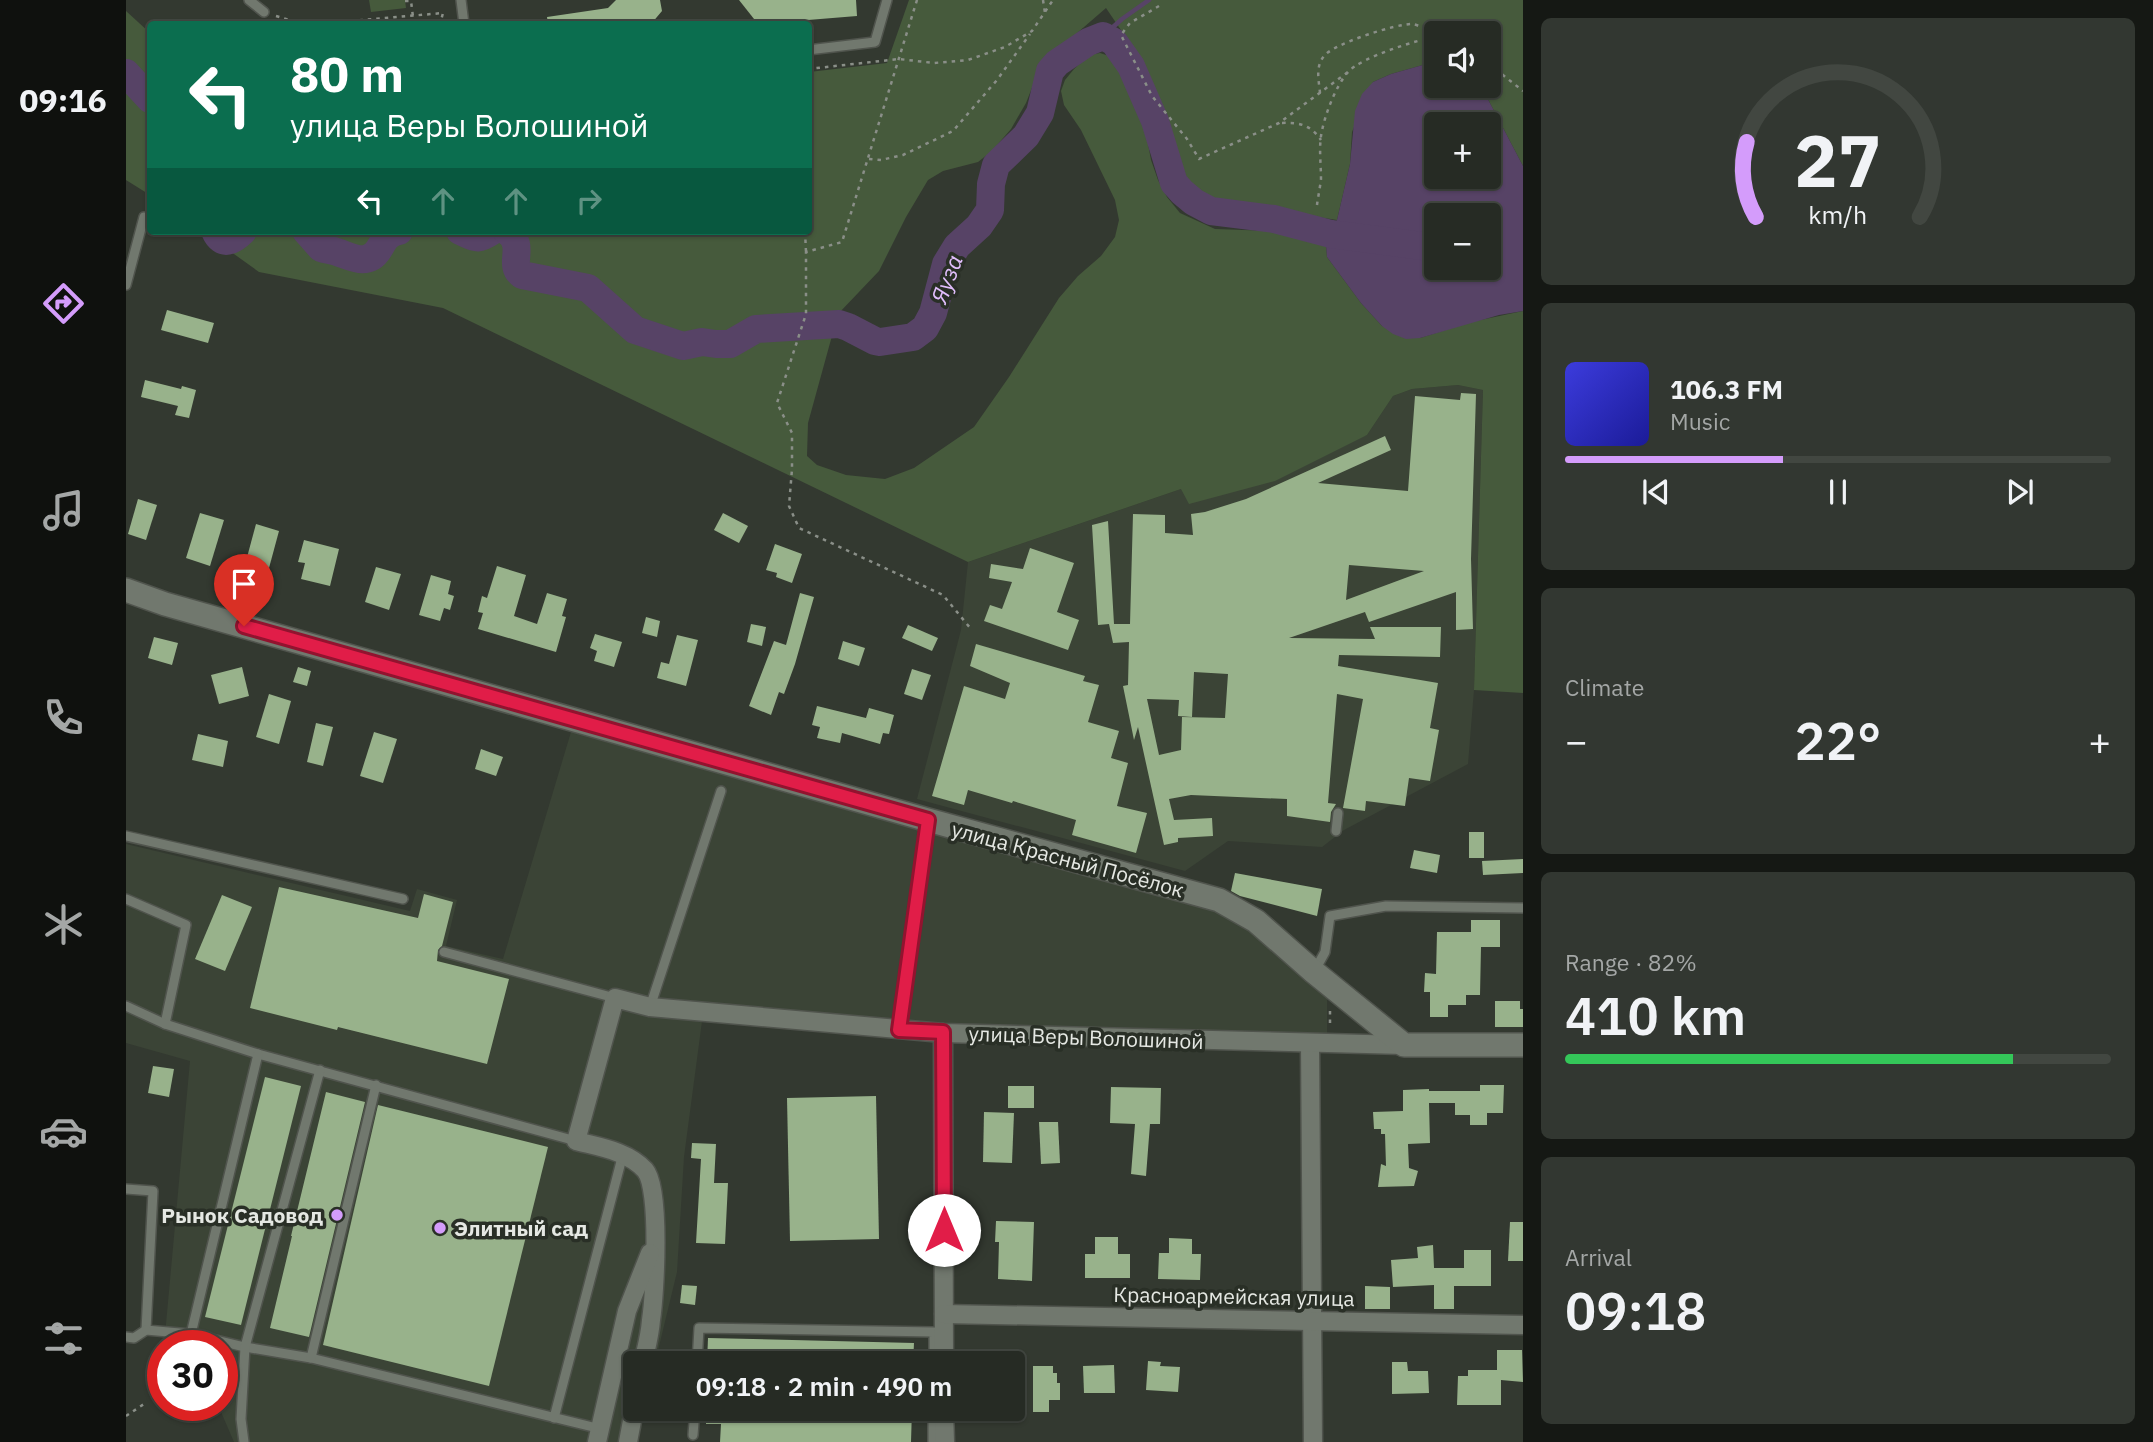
<!DOCTYPE html>
<meta charset="utf-8">
<style>
:root{--surface:#262b24;--page:#323731;--text:#f1f3f6;--muted:#a4a7a6;--line:#424741;--accent:#d49cfb}
body{margin:0;font-family:"IBM Plex Sans",sans-serif;background:var(--page);color:var(--text);height:100vh;display:flex;flex-direction:column;font-size:26px;white-space:nowrap}
*{box-sizing:border-box;margin:0}
p{font-size:23px;color:var(--muted)}
.icon{flex:none;width:38px;height:38px;fill:none;stroke:currentColor;stroke-width:2;stroke-linecap:round;stroke-linejoin:round}
.map{position:relative;flex:1;overflow:hidden}
.drawer{display:flex;flex-direction:column;gap:18px;padding:18px;background:#151814;width:630px}
.drawer>*{flex:none}
.banner{position:absolute;left:21px;top:21px;width:665px;height:214px;border-radius:7px;box-shadow:0 2px 5px #0004,0 0 0 2px var(--line);background:#0b6e4f;color:#fff;overflow:hidden}
.controls{position:absolute;left:1298px;top:21px;display:grid;gap:14px}
.controls a{display:grid;place-items:center;width:77px;height:77px;border-radius:7px;background:var(--surface);box-shadow:0 2px 5px #0004,0 0 0 2px var(--line);font-size:35px}
.speed{position:absolute;left:21px;top:1330px;display:flex;gap:14px;font-size:35px;font-weight:700;text-align:center}
.speed>*{display:grid;place-content:center;width:91px;height:91px;border-radius:50%;background:var(--surface);box-shadow:0 2px 5px #0004,0 0 0 2px var(--line);line-height:1}
.speed .limit{border:10px solid #d22;background:#fff;color:#111}
.pin{position:absolute;display:grid;place-items:center;width:60px;height:60px;color:#fff;margin:-72px -30px;border-radius:50% 50% 50% 0;rotate:-45deg;box-shadow:0 0 7px #0007}
.pin .icon{rotate:45deg}
.me{position:absolute;width:77px;margin:-38px;rotate:0deg;stroke-linejoin:round;filter:drop-shadow(0 0 5px #0008)}
.turn{display:flex;align-items:center;gap:24px;height:147px;padding:0 28px;font-size:32px}
.turn .icon{width:91px;height:91px;stroke-width:2.5}
.turn b{display:block;font-size:49px;line-height:60px}
.lanes{display:flex;align-items:center;height:66px;padding:0 28px;background:#0003;justify-content:center;gap:35px;direction:ltr}
.lanes .off{opacity:.35}
.big{font-size:52px;font-weight:600;line-height:1.1}
.drawer .tile{flex:1;display:flex;flex-direction:column;justify-content:center;gap:10px;min-width:0;padding:0 24px;border-radius:10px;background:var(--page)}
.drawer .dial{align-items:center;gap:0}
.dial svg{height:182px;overflow:visible;fill:none;stroke:var(--line);stroke-width:7;stroke-linecap:round;text-anchor:middle}
.dial text{fill:var(--text);stroke:none}
.song{display:flex;align-items:center;gap:21px}
.cover{width:84px;height:84px;border-radius:10px;background:linear-gradient(135deg,hsl(240 70% 55%),hsl(240 70% 35%))}
.played{height:7px;border-radius:4px;background:linear-gradient(90deg,var(--accent) 40%,var(--line) 40%)}
.keys{display:flex;justify-content:space-around;direction:ltr}
.heat{display:flex;justify-content:space-between;align-items:center;font-size:38px;direction:ltr}
.charge{height:10px;border-radius:5px;background:linear-gradient(90deg,#34c759 82%,var(--line) 0)}
.trip{position:absolute;left:497px;top:1351px;width:402px;height:70px;border-radius:7px;background:var(--surface);box-shadow:0 2px 5px #0004,0 0 0 2px var(--line);font-weight:600;line-height:70px;text-align:center}
main{display:flex;flex:1;min-height:0}
.menu{display:flex;flex-direction:column;width:126px;justify-content:space-around;align-items:center;background:#0f110e;color:var(--muted)}
.menu .icon{width:49px;height:49px}
.menu .current{color:var(--accent)}
.menu b{font-size:32px;color:var(--text)}
.map>svg:first-child{display:block}
.built{fill:#3b4436}
.green{fill:#465a3c}
.water{fill:#574366;fill-rule:evenodd}
.lines{fill:none;stroke-linecap:round;stroke-linejoin:round}
.stream{stroke:#574366;stroke-width:4.5}
.river{stroke:#574366;stroke-width:28}
.building{fill:#98b28b;fill-rule:evenodd}
.service-casing{stroke:#50544d;stroke-width:12}
.minor-casing{stroke:#50544d;stroke-width:21}
.tertiary-casing{stroke:#50544d;stroke-width:26}
.path{stroke:#8a8f88;stroke-width:2.5;stroke-dasharray:3.5 5;stroke-linecap:butt}
.service{stroke:#71786e;stroke-width:9}
.minor{stroke:#71786e;stroke-width:18}
.tertiary{stroke:#71786e;stroke-width:23}
.route-casing{stroke:#92132f;stroke-width:18}
.route{stroke:#e11d48;stroke-width:12}
.poi-dot{fill:#d49cfb;stroke:#292f26;stroke-width:2.5}
.labels{text-anchor:middle;dominant-baseline:central;stroke-width:7;stroke-linejoin:round;paint-order:stroke}
.street-label{font-size:21px;fill:#e5e8e3;stroke:#292f26}
.poi-label{font-size:21px;font-weight:bold;fill:#e5e8e3;stroke:#292f26;text-anchor:end}
.water-label{font-size:23px;font-style:italic;fill:#e1befc;stroke:#292f26}
</style>
<main>
<nav class="menu">
<b>09:16</b>
<svg class="icon current" aria-label="directions" viewBox="0 0 24 24"><path d="M12 3l9 9-9 9-9-9zM9 14v-3h6M13 9l2 2-2 2"/></svg>
<svg class="icon" aria-label="music" viewBox="0 0 24 24"><path d="M9 18V5l10-2v13"/><circle cx="6" cy="18" r="3"/><circle cx="16" cy="16" r="3"/></svg>
<svg class="icon" aria-label="phone" viewBox="0 0 24 24"><path d="M5 4h4l2 5-3 2q2 4 5 5l2-3 5 2v4C11 20 4 13 5 4z"/></svg>
<svg class="icon" aria-label="climate" viewBox="0 0 24 24"><path d="M12 3v18M4 7l16 10M4 17L20 7"/></svg>
<svg class="icon" aria-label="car" viewBox="0 0 24 24"><path d="M5 17H2v-5l4-1 3-4h7l3 4 3 1v5h-3M9 17h6M6 11h13"/><circle cx="7" cy="17" r="2"/><circle cx="17" cy="17" r="2"/></svg>
<svg class="icon" aria-label="filters" viewBox="0 0 24 24"><path d="M4 7h16M4 17h16"/><circle cx="9" cy="7" r="2"/><circle cx="15" cy="17" r="2"/></svg>
</nav>
<div class="map">
<svg width="1397" height="1442" viewBox="0 0 1397 1442">
<rect width="100%" height="100%" fill="#333930"/>
<g class="built">
<path d="M1332,385L1357,390L1348,690L1342,764L1218,830L1196,847L1102,841L1059,871L791,799L835,630L842,562L1055,489L1241,435L1267,396L1286,389Z"/>
<path d="M448,722L1093,911L1118,924L1201,997V1037L873,1027L578,1006L558,1157L551,1272L529,1363H509L508,1442H108L92,1405H96V1346H38L64,1061L0,1043V844L284,911L291,889L331,900L320,946L377,959Z"/>
</g>
<g class="green">
<path d="M243,0H279L280,8L245,12Z"/>
<path d="M783,0H1397V166L1355,86H1363V33H1311V61L1265,74L1247,82L1226,132L1224,164L1211,220L1097,202L1073,194L1062,182L1032,99L999,36L980,8L928,53L911,75L900,103L885,129L866,151L852,162L817,171L802,180L780,217L753,271L712,314L682,423L681,456L691,465L720,475L759,479L788,468L848,427L883,377L933,298L952,276L975,256L989,237L993,220L989,200L955,130L938,105L935,91L939,80L948,69L963,55L974,53L983,56L998,77L1016,111L1025,160L1032,180L1041,197L1054,213L1089,229L1148,231L1200,245L1201,257L1235,303L1256,326L1294,338L1345,322L1397,311V693L1348,690L1357,390L1332,385L1286,389L1267,396L1241,435L1149,481L1063,504L1055,489L842,562L317,308L133,272L76,231H682L683,72L761,63Z"/>
<path d="M0,11L24,33V195L0,180Z"/>
</g>
<path class="water" d="M1311,61V86H1355L1397,166V311L1373,315L1294,338L1280,339L1267,334L1256,326L1235,303L1201,257L1200,245L1211,220L1224,164L1229,111L1236,94L1247,82L1265,74ZM1311,124H1363V177H1311ZM1311,215H1363V268H1311Z"/>
<g class="lines">
<path class="stream" d="M977,36L996,19L1023,0"/>
<g class="river">
<path d="M0,73L24,99"/>
<path d="M89,231C96,247 107,241 117,231"/>
<path d="M180,231L195,248C200,250 206,250 211,252C226,257 242,267 253,249C259,239 261,234 273,231"/>
<path d="M334,231C350,238 351,241 366,231"/>
<path d="M381,231C401,246 381,264 396,275L462,288L509,330L557,346L576,342L590,344H604L630,329L713,324L722,327L749,341L754,342L787,337L799,328L807,313L820,264L831,246L853,226L864,210L865,184L870,165L900,136L914,113L924,71L931,63L962,42L977,36L988,42L1005,66L1029,121L1048,183L1056,192L1068,202L1085,211L1148,219L1205,234L1311,248"/>
</g>
</g>
<g class="building">
<path d="M490,0H534L536,11L525,24H422L421,17L482,8Z"/>
<path d="M613,0H730L731,16L632,24Z"/>
<path d="M41,310L88,323L82,343L35,330Z"/>
<path d="M19,380L55,389L56,386L70,390L63,418L49,415L52,406L15,397Z"/>
<path d="M1335,393L1350,394L1345,559L1347,629L1330,630V592L1243,622L1239,612L1163,638L1249,639L1244,627H1315L1314,657L1213,655L1212,666L1312,683L1304,728L1313,730L1304,781L1283,778L1279,806L1240,801L1239,811L1217,808L1237,699L1211,694L1202,803L1210,804L1205,812L1204,822L1161,816V799L1065,795L1043,799L1048,820L1086,818L1087,836L1052,838V842L1038,845L1012,727L1008,740L997,686L1002,685L1003,642L987,643L983,624L972,625L966,525L982,521L988,624H983H1004L1007,514L1039,515V533L1067,535L1065,514L1079,512L1120,499L1259,436L1265,450L1192,483L1282,491L1289,396L1334,400ZM1223,565L1298,571L1220,600ZM1068,672L1102,674L1099,718L1056,717L1055,750L1033,755L1021,699L1053,700L1052,716L1066,717Z"/>
<path d="M12,499L31,505L20,540L2,534Z"/>
<path d="M74,513L98,520L84,566L60,558Z"/>
<path d="M597,513L622,526L613,543L588,530Z"/>
<path d="M130,524L153,531L143,568L120,561Z"/>
<path d="M178,540L213,549L204,586L175,579L179,563L172,562Z"/>
<path d="M649,544L676,554L666,583L650,577L651,573L640,570Z"/>
<path d="M904,548L948,563L931,612L953,620L942,650L858,621L864,605L876,609L886,582L863,578L865,564L897,569Z"/>
<path d="M371,566L400,575L388,616L411,624L421,593L441,599L436,616L440,617L430,652L352,629L357,613L352,612L356,596L361,598Z"/>
<path d="M250,567L275,574L263,610L239,602Z"/>
<path d="M305,575L325,581L322,594L328,596L324,610L318,608L314,621L293,615Z"/>
<path d="M674,593L688,597L669,664L658,694L653,692L645,715L623,706L648,641L660,645Z"/>
<path d="M520,617L534,621L531,637L516,633Z"/>
<path d="M625,624L640,627L636,646L621,642Z"/>
<path d="M782,625L812,638L806,651L776,638Z"/>
<path d="M469,634L496,642L488,667L468,661L471,651L464,648Z"/>
<path d="M551,635L572,640L560,686L531,678L535,662L543,664Z"/>
<path d="M28,637L52,643L46,665L22,658Z"/>
<path d="M717,641L739,648L733,666L712,659Z"/>
<path d="M850,644L959,676L957,681L973,685L962,722L993,731L985,758L1002,763L991,806L1021,813L1010,853L946,835L950,820L887,801L886,803L842,790L838,805L806,796L838,686L879,699L884,683L844,666Z"/>
<path d="M116,667L123,696L93,704L85,675Z"/>
<path d="M172,667L185,671L181,686L167,682Z"/>
<path d="M786,669L805,675L796,700L778,694Z"/>
<path d="M143,694L165,701L153,744L130,737Z"/>
<path d="M691,706L740,718L743,708L768,715L763,734L757,733L754,744L716,733L714,743L691,738L694,727L686,725Z"/>
<path d="M190,723L207,727L197,766L181,762Z"/>
<path d="M248,732L271,739L257,783L234,776Z"/>
<path d="M72,734L102,741L97,767L66,760Z"/>
<path d="M355,749L377,757L370,776L349,769Z"/>
<rect x="1343" y="832" width="15" height="26"/>
<path d="M1288,850L1314,855L1311,873L1284,868Z"/>
<path d="M1397,859V873L1357,875L1356,861Z"/>
<path d="M1109,873L1196,889L1191,916L1114,896L1105,891Z"/>
<path d="M153,887L292,918L298,894L327,902L316,946L312,950L311,961L383,979L361,1064L212,1027L211,1030L124,1008Z"/>
<path d="M96,895L126,907L99,971L69,959Z"/>
<path d="M1345,920H1374V947H1355L1354,995H1340V1005H1322V1017H1304V992H1298L1299,973L1310,974L1311,932H1345Z"/>
<path d="M1369,1001H1394V1009H1397V1027H1369Z"/>
<path d="M27,1066L48,1069L43,1097L22,1093Z"/>
<path d="M139,1077L175,1086L115,1325L79,1317Z"/>
<path d="M1354,1085H1378L1377,1113H1361V1125H1344V1115H1329V1103H1303L1304,1143L1282,1144L1283,1168L1292,1171L1288,1186L1252,1187L1255,1164L1260,1166L1259,1134H1255V1129H1248L1247,1112L1277,1111V1090L1303,1089V1091H1354Z"/>
<rect x="882" y="1086" width="26" height="22"/>
<path d="M985,1087L1035,1088L1034,1124H1024L1020,1176L1005,1174L1009,1124L984,1123Z"/>
<path d="M200,1092L239,1102L183,1337L144,1328L166,1236H165Z"/>
<path d="M750,1096L753,1239L664,1241L661,1098Z"/>
<path d="M252,1105L422,1147L363,1386L197,1345Z"/>
<path d="M858,1112L888,1113L886,1163L857,1162Z"/>
<path d="M913,1122H932L934,1163L915,1164Z"/>
<path d="M566,1143L590,1144L588,1183H602L599,1244L570,1243L575,1159L565,1158Z"/>
<path d="M870,1221L908,1222L906,1281L872,1279L873,1242H869Z"/>
<path d="M1384,1222H1397V1261H1382Z"/>
<path d="M969,1237H992V1254H1004V1278H959V1254H969Z"/>
<path d="M1043,1238L1066,1239V1254H1075L1074,1280L1032,1279L1033,1253H1043Z"/>
<path d="M1307,1245L1308,1268H1338V1250H1365V1286H1328V1309H1308V1285L1267,1287L1265,1260L1292,1258L1291,1247Z"/>
<path d="M556,1285L571,1286L569,1305L554,1303Z"/>
<path d="M1239,1286L1264,1287V1309H1239Z"/>
<path d="M582,1338L788,1343L787,1363H581Z"/>
<path d="M1371,1350H1396L1397,1382L1375,1380V1405H1331L1332,1376H1342V1370H1371Z"/>
<path d="M1022,1361L1035,1362L1034,1366L1054,1367L1052,1392L1020,1390Z"/>
<path d="M1266,1362H1281L1282,1371H1302L1303,1393L1266,1394Z"/>
<path d="M988,1365L989,1393H958L957,1366Z"/>
<path d="M907,1366H927V1373H931V1383H934V1400H923V1412H907Z"/>
<path d="M580,1409H786L785,1442H594L595,1424H580Z"/>
</g>
<g class="lines">
<defs>
<g id="service">
<path d="M123,0L138,12"/>
<path d="M335,0L338,24"/>
<path d="M682,50L749,42L761,0"/>
<path d="M0,285L18,217"/>
<path d="M1210,831L1212,813"/>
<path d="M0,836L277,899"/>
<path d="M0,899L60,925L39,1024"/>
<path d="M318,952L489,998"/>
<path d="M1189,970L1199,952L1204,916L1260,906L1397,908"/>
<path d="M0,1006L39,1024L132,1054L450,1141"/>
<path d="M524,1007L595,791"/>
<path d="M773,1030L801,822"/>
<path d="M0,1189L27,1191L20,1330L65,1334L119,1347L185,1358L475,1429"/>
<path d="M65,1334L132,1054"/>
<path d="M0,1337L8,1338L20,1330"/>
<path d="M185,1358L250,1085"/>
<path d="M571,1363L573,1328L808,1332V1363"/>
<path d="M428,1418L497,1154"/>
<path d="M567,1435L569,1409"/>
<path d="M118,1442L115,1419L119,1347L194,1070"/>
<path d="M807,1442V1409"/>
</g>
<g id="minor">
<path d="M817,1033L818,1363"/>
<path d="M1184,1043L1187,1442"/>
<path d="M818,1314L1397,1325"/>
<path d="M517,1363C520,1349 524,1335 525,1320C529,1294 535,1188 519,1170C502,1151 473,1147 450,1141L489,998L524,1007L817,1033L1278,1045"/>
<path d="M818,1409L819,1442"/>
<path d="M471,1442L501,1311L524,1253"/>
<path d="M502,1442L509,1405"/>
</g>
<path id="tertiary" d="M0,590L39,604L802,820L1093,900L1130,921L1188,972L1278,1045H1397"/>
</defs>
<use href="#service" class="service-casing"/>
<use href="#minor" class="minor-casing"/>
<use href="#tertiary" class="tertiary-casing"/>
<g class="path">
<path d="M791,0L716,242L680,252V314L651,403L666,433V469L663,506L673,528L817,595L845,629"/>
<path d="M917,0L919,13"/>
<path d="M279,1H285L287,17"/>
<path d="M1033,6L1004,23L995,35L1026,96L1061,139L1073,159L1153,123L1222,72"/>
<path d="M150,16L177,24"/>
<path d="M191,24L317,13L314,24"/>
<path d="M1363,64L1397,91"/>
<path d="M682,69L773,59L808,63L842,60L879,47L906,31L927,0"/>
<path d="M1194,93C1193,81 1189,67 1198,56C1207,44 1269,24 1286,24C1294,25 1303,32 1310,36"/>
<path d="M1156,123C1173,122 1185,125 1195,140"/>
<path d="M743,159L755,160L777,155L827,131L871,80L904,34"/>
<path d="M1191,205C1192,197 1194,188 1195,179C1195,165 1193,150 1195,136C1198,117 1209,87 1222,72C1234,58 1292,39 1311,37"/>
<path d="M679,231L680,252"/>
<path d="M1204,1011V1025"/>
<path d="M0,1416L21,1402"/>
</g>
<use href="#service" class="service"/>
<use href="#minor" class="minor"/>
<use href="#tertiary" class="tertiary"/>
</g>
<g class="lines">
<defs>
<path id="route" d="M118,626L802,820L773,1030L817,1032L818,1230"/>
</defs>
<use href="#route" class="route-casing"/>
<use href="#route" class="route"/>
</g>
<g class="poi-dot">
<circle cx="211" cy="1215" r="7"/>
<circle cx="314" cy="1228" r="7"/>
</g>
<g class="labels">
<g class="street-label">
<text transform="translate(942 859) rotate(15)">улица Красный Посёлок</text>
<text transform="translate(960 1037) rotate(2)">улица Веры Волошиной</text>
<text transform="translate(1108 1296) rotate(1)">Красноармейская улица</text>
</g>
<g class="poi-label">
<text x="197" y="1215">Рынок Садовод</text>
<text x="328" y="1228" text-anchor="start">Элитный сад</text>
</g>
<g class="water-label">
<text transform="translate(820 279) rotate(-69)">Яуза</text>
</g>
</g>
</svg>
<div class="controls">
<a><svg class="icon" aria-label="sound" viewBox="0 0 24 24"><path d="M4 9h4l5-4v14l-5-4H4zM17 9q2 3 0 6"/></svg></a>
<a>+</a>
<a>−</a>
</div>
<div class="speed"><div class="limit">30</div></div>
<div class="pin" style="left:118px;top:626px;background:#d93025"><svg class="icon" aria-label="arrive" viewBox="0 0 24 24"><path d="M6 21V4h12l-3 4 3 4H6"/></svg></div>
<svg class="me" style="left:818px;top:1230px" viewBox="-20 -20 40 40"><circle r="19" fill="#fff"/><path d="M0-13L10 11 0 6-10 11z" fill="#e11d48"/></svg>
<div class="trip">09:18 · 2 min · 490 m</div>
<div class="banner">
<div class="turn"><svg class="icon" aria-label="left" viewBox="0 0 24 24"><path d="M17 20v-9H6M10 6l-5 5 5 5"/></svg><div><b>80 m</b>улица Веры Волошиной</div></div>
<div class="lanes"><svg class="icon" aria-label="left" viewBox="0 0 24 24"><path d="M17 20v-9H6M10 6l-5 5 5 5"/></svg><svg class="icon off" aria-label="ahead" viewBox="0 0 24 24"><path d="M12 20V5M6 11l6-6 6 6"/></svg><svg class="icon off" aria-label="ahead" viewBox="0 0 24 24"><path d="M12 20V5M6 11l6-6 6 6"/></svg><svg class="icon off" aria-label="right" viewBox="0 0 24 24"><path d="M7 20v-9h11M14 6l5 5-5 5"/></svg></div>
</div>
</div>
<section class="drawer">
<div class="tile dial"><svg viewBox="0 0 100 80">
<path d="M14 69A42 42 0 1 1 86 69"/>
<path d="M14 69A42 42 0 0 1 10 36" stroke="#d49cfb"/>
<text x="50" y="56" font-size="32" font-weight="700">27</text>
<text x="50" y="72" font-size="11">km/h</text>
</svg></div>
<div class="tile">
<div class="song"><i class="cover"></i><div><b>106.3 FM</b><p>Music</p></div></div>
<div class="played"></div>
<div class="keys"><svg class="icon" aria-label="previous" viewBox="0 0 24 24"><path d="M18 5L8 12l10 7zM5 5v14"/></svg><svg class="icon" aria-label="pause" viewBox="0 0 24 24"><path d="M8 5v14M16 5v14"/></svg><svg class="icon" aria-label="next" viewBox="0 0 24 24"><path d="M6 5l10 7-10 7zM19 5v14"/></svg></div>
</div>
<div class="tile"><p>Climate</p>
<div class="heat"><a>−</a><b class="big">22°</b><a>+</a></div>
</div>
<div class="tile"><p>Range · 82%</p><b class="big">410 km</b><div class="charge"></div></div>
<div class="tile"><p>Arrival</p><b class="big">09:18</b></div>
</section>
</main>
